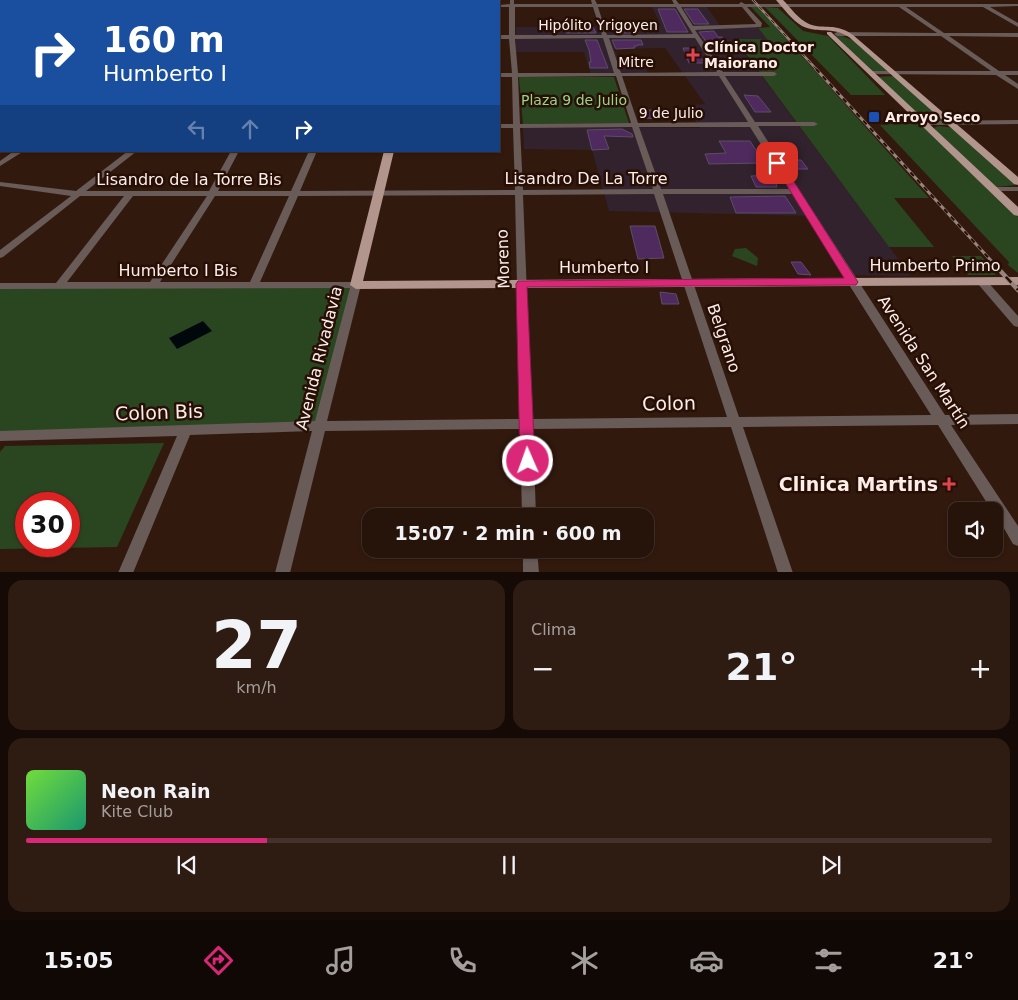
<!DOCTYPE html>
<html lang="es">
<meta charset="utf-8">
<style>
:root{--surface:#26130a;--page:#2e1c13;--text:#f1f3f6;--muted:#a49e9c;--line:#42322b;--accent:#db2777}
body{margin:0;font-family:"DejaVu Sans",sans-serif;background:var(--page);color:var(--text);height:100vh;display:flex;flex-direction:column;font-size:19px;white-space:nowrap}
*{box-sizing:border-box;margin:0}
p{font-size:16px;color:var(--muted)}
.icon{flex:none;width:28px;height:28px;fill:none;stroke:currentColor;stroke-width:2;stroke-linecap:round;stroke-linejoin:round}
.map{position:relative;height:572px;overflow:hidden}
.side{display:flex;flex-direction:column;gap:8px;padding:8px;background:#150a06;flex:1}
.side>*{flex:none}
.guide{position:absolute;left:0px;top:0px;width:500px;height:152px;box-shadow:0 1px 4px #0004,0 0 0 1px var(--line);background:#1a4fa0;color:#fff;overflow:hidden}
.tools{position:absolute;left:948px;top:502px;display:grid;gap:10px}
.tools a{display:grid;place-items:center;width:55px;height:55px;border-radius:10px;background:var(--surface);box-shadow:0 1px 4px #0004,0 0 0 1px var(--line);font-size:25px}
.speed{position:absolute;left:15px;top:492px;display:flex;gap:10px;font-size:25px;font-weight:700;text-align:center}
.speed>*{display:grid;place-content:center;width:65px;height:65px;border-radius:50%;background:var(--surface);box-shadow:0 1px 4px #0004,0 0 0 1px var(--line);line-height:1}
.speed .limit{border:8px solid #d22;background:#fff;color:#111}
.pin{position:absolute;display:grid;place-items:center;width:42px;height:42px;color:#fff;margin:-21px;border-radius:10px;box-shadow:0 2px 8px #0006}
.me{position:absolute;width:55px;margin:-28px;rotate:358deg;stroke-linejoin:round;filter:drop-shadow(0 0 4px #0008)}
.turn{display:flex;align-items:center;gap:18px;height:105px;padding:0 20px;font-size:22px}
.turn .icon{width:65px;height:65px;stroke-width:2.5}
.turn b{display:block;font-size:35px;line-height:42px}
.lanes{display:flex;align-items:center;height:48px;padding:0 20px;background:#0003;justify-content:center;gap:25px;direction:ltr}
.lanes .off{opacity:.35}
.big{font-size:38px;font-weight:700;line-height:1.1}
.side .widget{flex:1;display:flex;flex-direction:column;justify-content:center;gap:8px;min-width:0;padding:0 18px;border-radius:15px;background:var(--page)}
.side .dial{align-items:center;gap:0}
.dial b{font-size:65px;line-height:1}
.song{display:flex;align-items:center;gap:15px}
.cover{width:60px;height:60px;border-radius:8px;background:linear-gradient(135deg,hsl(100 70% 55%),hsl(160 70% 35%))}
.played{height:5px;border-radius:2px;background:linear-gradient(90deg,var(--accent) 25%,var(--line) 25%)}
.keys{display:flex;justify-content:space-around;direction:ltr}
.heat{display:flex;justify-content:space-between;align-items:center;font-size:28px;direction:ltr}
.side .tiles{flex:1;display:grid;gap:8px;grid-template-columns:1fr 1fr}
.widget:last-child{grid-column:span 2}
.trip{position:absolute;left:362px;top:508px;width:292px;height:50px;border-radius:15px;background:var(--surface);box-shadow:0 1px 4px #0004,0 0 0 1px var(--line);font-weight:700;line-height:50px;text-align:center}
.menu{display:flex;height:80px;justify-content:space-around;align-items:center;background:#0f0804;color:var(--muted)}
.menu .icon{width:35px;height:35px}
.menu .current{color:var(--accent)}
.menu b{font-size:22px;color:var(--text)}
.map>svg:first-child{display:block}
.commercial{fill:#31222e}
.green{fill:#2a4620;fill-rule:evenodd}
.water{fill:#01080b}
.building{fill:#4f2a5e;stroke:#5e4d66}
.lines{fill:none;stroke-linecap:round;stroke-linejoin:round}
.minor{fill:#695b57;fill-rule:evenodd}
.major{fill:#b2958d;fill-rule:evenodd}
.rail-far2-casing{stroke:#98847c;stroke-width:2.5}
.rail-far1-casing{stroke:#98847c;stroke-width:3}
.rail-casing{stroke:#98847c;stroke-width:4.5}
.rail-far2{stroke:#270f06;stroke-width:1;stroke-dasharray:4.5;stroke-linecap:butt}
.rail-far1{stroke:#270f06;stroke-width:2;stroke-dasharray:5;stroke-linecap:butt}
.rail{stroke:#270f06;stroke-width:2.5;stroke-dasharray:8;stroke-linecap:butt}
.route{fill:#db2777;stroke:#8e194d}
.health-dot{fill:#e0444e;stroke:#270f06;stroke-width:2}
.transit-dot{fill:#1a4fb4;stroke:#270f06;stroke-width:2}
.labels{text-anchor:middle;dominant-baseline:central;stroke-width:5;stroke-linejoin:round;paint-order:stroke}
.far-street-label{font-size:14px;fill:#fdeee9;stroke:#270f06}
.far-poi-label{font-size:14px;font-weight:bold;fill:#fdeee9;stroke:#270f06;text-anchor:start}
.far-park-label{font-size:14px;fill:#98d685;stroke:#270f06}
.street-label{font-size:16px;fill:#fdeee9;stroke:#270f06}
.near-street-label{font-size:19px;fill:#fdeee9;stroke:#270f06}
.near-poi-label{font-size:19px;font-weight:bold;fill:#fdeee9;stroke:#270f06;text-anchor:end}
</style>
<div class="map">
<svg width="1018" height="573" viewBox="0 0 1018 573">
<rect width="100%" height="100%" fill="#32190e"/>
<path class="commercial" d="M652,7H707L721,27H756L768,39L735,40L911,276L848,275L810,216L609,211L592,150L524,149L523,126L700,128L687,105L705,104L665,48L614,49L619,60L641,61L649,74H591L584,52H516V27L661,26Z"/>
<g class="green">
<path d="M751,7H758L929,198H894L934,247H889L735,39H767L758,28L770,27Z"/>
<path d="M765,7L778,8L803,31L828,36L885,95H851Z"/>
<path d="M839,35L855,41L889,72L873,71L834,36Z"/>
<path d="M894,76L945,120L942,122L925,121L877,77Z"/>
<path d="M519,77H614L629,123L523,124Z"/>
<path d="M891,124H921L1018,217V273L1008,265L1009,262L880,125Z"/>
<path d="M938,126L955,128L1016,183V185L996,187L937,132L934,128Z"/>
<path d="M746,248L758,258L757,266L732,256L735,249Z"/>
<path d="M952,256H981L996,273L995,275H968Z"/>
<path d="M356,285L320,426L0,436V286Z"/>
<path d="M164,443L117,547L0,549V452L5,446ZM26,504H69V546H26Z"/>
</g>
<path class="water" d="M203,321L212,331L177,349L169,338Z"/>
<g class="building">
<path d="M658,9H675L688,32H667Z"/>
<path d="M684,9H698L709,24H694Z"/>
<path d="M615,25L635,26L638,33H617Z"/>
<path d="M593,27L596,33H566L565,28Z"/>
<path d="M714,31L718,37H722L728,46L710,47L699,32Z"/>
<path d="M585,40H597L608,68H590L589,62H591L589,50Z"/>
<path d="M612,40H641L643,45H637V46H634L635,48L616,49Z"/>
<path d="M683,48H693L705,63H689Z"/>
<path d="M744,95L758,96L771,112H755Z"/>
<path d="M639,110H661L667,119L641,118Z"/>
<path d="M622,129L632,134L633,137L604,136L609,149L592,150L587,130Z"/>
<path d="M719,141H750L764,163L709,164L705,154L726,153Z"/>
<path d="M789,160H801L808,169H789Z"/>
<path d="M774,175L777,187H756L751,176Z"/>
<path d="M785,196L796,213H736L730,197Z"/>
<path d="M630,226H655L664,258L638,259Z"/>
<path d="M791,262H801L811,275L798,274Z"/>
<path d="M660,292L676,294L679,304H662Z"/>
</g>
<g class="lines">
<g class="minor">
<path d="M234,0H256V1H235Z"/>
<path d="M510,0H514V4H592L591,0H595L597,4H674L672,0H676L679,4H739L741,2L745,4H1018V6L990,7L1018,23V27L983,7H906L944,33H1018V37L949,36L999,71H1018V75H1005L1018,84V89L996,75L870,74L869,73L872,71H991L941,36H837L834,34L837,32L937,33L899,7H747L762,23L761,27L695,30L723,72H774L777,74L774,76H725L755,122H814L818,124L814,126H758L945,415L1018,414V424L951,425L1018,526V546L1013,544L994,511H992L938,425L743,427L793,573H778L731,427L533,429L536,516H522L520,429L325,431L290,573H275L312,431L190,435L133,573H118L177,436L0,441V431L315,421L350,288L0,289V283H56L124,196H80L3,257L0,258V250L71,196L0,186V182L76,191L128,151H137L86,191H209L231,151H239L218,191H291L309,151H317L300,191L515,190L513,128H499V124H513L512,77H499V73H512L509,39H499V35H509V7H499V5L510,4ZM515,7H593L602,35H515ZM598,7H676L693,34L607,35ZM681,7H742L756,24L693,26ZM603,38L614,73H518L515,39ZM609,38H695L717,72L621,73ZM616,76L631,123L520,124L518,77ZM622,76H719L748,122L638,123ZM632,127L653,189L523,190L520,128ZM639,127H750L789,189H661ZM654,194L727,417L532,419L523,195ZM663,194H792L931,415L739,417ZM515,195L520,419L327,421L361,285L356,282H260L298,196ZM133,196H207L150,282H67ZM215,196H289L250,282H160Z"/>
<path d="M1,9V13L0,14V10Z"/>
<rect x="0" y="32" width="1" height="4"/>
<rect x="0" y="48" width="1" height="4"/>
<rect x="0" y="112" width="1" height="4"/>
<path d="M922,119L930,121L1018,120V124L930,125L920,122V120Z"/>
<path d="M14,151H24L0,166V161Z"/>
<rect x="989" y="187" width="29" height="4"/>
<path d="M982,279L986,280L1018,316V327L1014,326L978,284L977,282L978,280Z"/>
<path d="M523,549H537L539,573H523Z"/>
</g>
<g class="major">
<rect x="426" y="0" width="6" height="1"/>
<path d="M776,0H783C791,8 798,19 809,24C825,30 835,22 853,35L1018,177V185L1014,184L849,37C832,26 818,34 802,26C792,20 784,9 776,0Z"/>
<path d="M827,32H831L1018,207V216L1014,215L827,34Z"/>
<rect x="0" y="53" width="1" height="4"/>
<path d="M384,151H394L363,281L1018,277V285L356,289L350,285Z"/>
</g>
<defs>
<path id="rail-far2" d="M753,0L817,70"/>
<path id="rail-far1" d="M816,69L996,266"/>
<path id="rail" d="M995,265L1018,290"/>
</defs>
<use href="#rail-far2" class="rail-far2-casing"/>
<use href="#rail-far1" class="rail-far1-casing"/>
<use href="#rail" class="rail-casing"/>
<use href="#rail-far2" class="rail-far2"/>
<use href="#rail-far1" class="rail-far1"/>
<use href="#rail" class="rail"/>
</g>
<path class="route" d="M777,160L782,163L856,279L858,282L856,285L527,287L535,461L533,465L528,467L522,465L520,461L516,284L518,281L844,278L773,163Z"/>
<g class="health-dot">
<path d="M690.5 47.5h5v5h5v5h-5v5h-5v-5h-5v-5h5z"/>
<path d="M946.5 476.5h5v5h5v5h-5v5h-5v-5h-5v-5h5z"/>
</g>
<rect class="transit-dot" x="868" y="111" width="12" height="12" rx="2.5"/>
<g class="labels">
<g class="far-street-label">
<text x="598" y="25">Hipólito Yrigoyen</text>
<text x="636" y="62">Mitre</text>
<text x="671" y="113">9 de Julio</text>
</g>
<g class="far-poi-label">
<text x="704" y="47">Clínica Doctor<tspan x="704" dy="16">Maiorano</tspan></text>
<text x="885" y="117">Arroyo Seco</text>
</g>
<g class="far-park-label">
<text x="574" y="100">Plaza 9 de Julio</text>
</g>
<g class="street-label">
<text x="586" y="178">Lisandro De La Torre</text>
<text x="189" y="179">Lisandro de la Torre Bis</text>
<text transform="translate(503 259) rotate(-92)">Moreno</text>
<text x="935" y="265">Humberto Primo</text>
<text x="604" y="267">Humberto I</text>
<text x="178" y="270">Humberto I Bis</text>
<text transform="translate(724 338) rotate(71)">Belgrano</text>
<text transform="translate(319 358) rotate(-76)">Avenida Rivadavia</text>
<text transform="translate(924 362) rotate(57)">Avenida San Martín</text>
</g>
<g class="near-street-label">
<text transform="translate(669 403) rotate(-1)">Colon</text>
<text transform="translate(159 412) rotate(-2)">Colon Bis</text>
</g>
<g class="near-poi-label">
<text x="938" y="484">Clinica Martins</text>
</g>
</g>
</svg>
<div class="tools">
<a><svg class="icon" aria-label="sound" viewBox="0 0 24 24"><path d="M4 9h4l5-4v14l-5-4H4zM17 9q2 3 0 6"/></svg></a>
</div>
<div class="speed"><div class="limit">30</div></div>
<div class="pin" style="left:777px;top:163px;background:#d93025"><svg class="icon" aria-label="arrive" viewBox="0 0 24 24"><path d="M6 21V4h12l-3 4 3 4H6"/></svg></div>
<svg class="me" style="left:528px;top:461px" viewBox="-20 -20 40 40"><circle r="17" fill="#db2777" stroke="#fff" stroke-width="3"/><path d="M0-11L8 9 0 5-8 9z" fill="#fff"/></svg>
<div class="trip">15:07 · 2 min · 600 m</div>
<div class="guide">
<div class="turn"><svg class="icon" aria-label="right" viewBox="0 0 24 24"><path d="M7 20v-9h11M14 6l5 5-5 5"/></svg><div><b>160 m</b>Humberto I</div></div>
<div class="lanes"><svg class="icon off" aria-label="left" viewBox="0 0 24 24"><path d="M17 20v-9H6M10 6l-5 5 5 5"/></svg><svg class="icon off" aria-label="ahead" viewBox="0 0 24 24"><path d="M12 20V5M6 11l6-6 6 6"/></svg><svg class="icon" aria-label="right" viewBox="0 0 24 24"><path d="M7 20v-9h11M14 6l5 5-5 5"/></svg></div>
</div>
</div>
<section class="side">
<div class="tiles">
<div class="widget dial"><b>27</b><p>km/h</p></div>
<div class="widget"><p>Clima</p>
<div class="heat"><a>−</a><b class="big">21°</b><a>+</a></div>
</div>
<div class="widget">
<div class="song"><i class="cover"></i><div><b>Neon Rain</b><p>Kite Club</p></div></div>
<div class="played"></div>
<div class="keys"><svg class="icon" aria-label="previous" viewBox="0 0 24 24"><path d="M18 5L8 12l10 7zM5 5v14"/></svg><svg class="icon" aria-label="pause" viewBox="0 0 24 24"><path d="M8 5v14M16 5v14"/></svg><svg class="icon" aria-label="next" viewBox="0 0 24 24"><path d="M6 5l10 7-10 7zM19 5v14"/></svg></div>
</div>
</div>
</section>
<nav class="menu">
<b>15:05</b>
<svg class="icon current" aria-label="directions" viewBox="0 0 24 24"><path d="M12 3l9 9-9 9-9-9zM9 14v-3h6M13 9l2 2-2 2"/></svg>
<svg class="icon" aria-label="music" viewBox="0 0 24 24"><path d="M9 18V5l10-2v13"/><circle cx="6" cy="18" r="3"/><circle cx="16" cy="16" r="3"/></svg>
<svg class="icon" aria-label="phone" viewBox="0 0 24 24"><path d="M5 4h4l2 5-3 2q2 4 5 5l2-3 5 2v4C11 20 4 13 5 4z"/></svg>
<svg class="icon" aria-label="climate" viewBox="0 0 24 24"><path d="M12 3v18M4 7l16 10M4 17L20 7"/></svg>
<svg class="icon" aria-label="car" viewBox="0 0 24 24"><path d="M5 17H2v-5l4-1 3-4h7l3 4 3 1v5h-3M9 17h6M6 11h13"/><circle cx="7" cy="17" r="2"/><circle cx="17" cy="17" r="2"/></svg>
<svg class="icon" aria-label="filters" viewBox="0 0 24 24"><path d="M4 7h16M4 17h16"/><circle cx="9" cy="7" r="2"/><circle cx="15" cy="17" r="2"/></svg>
<b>21°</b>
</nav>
